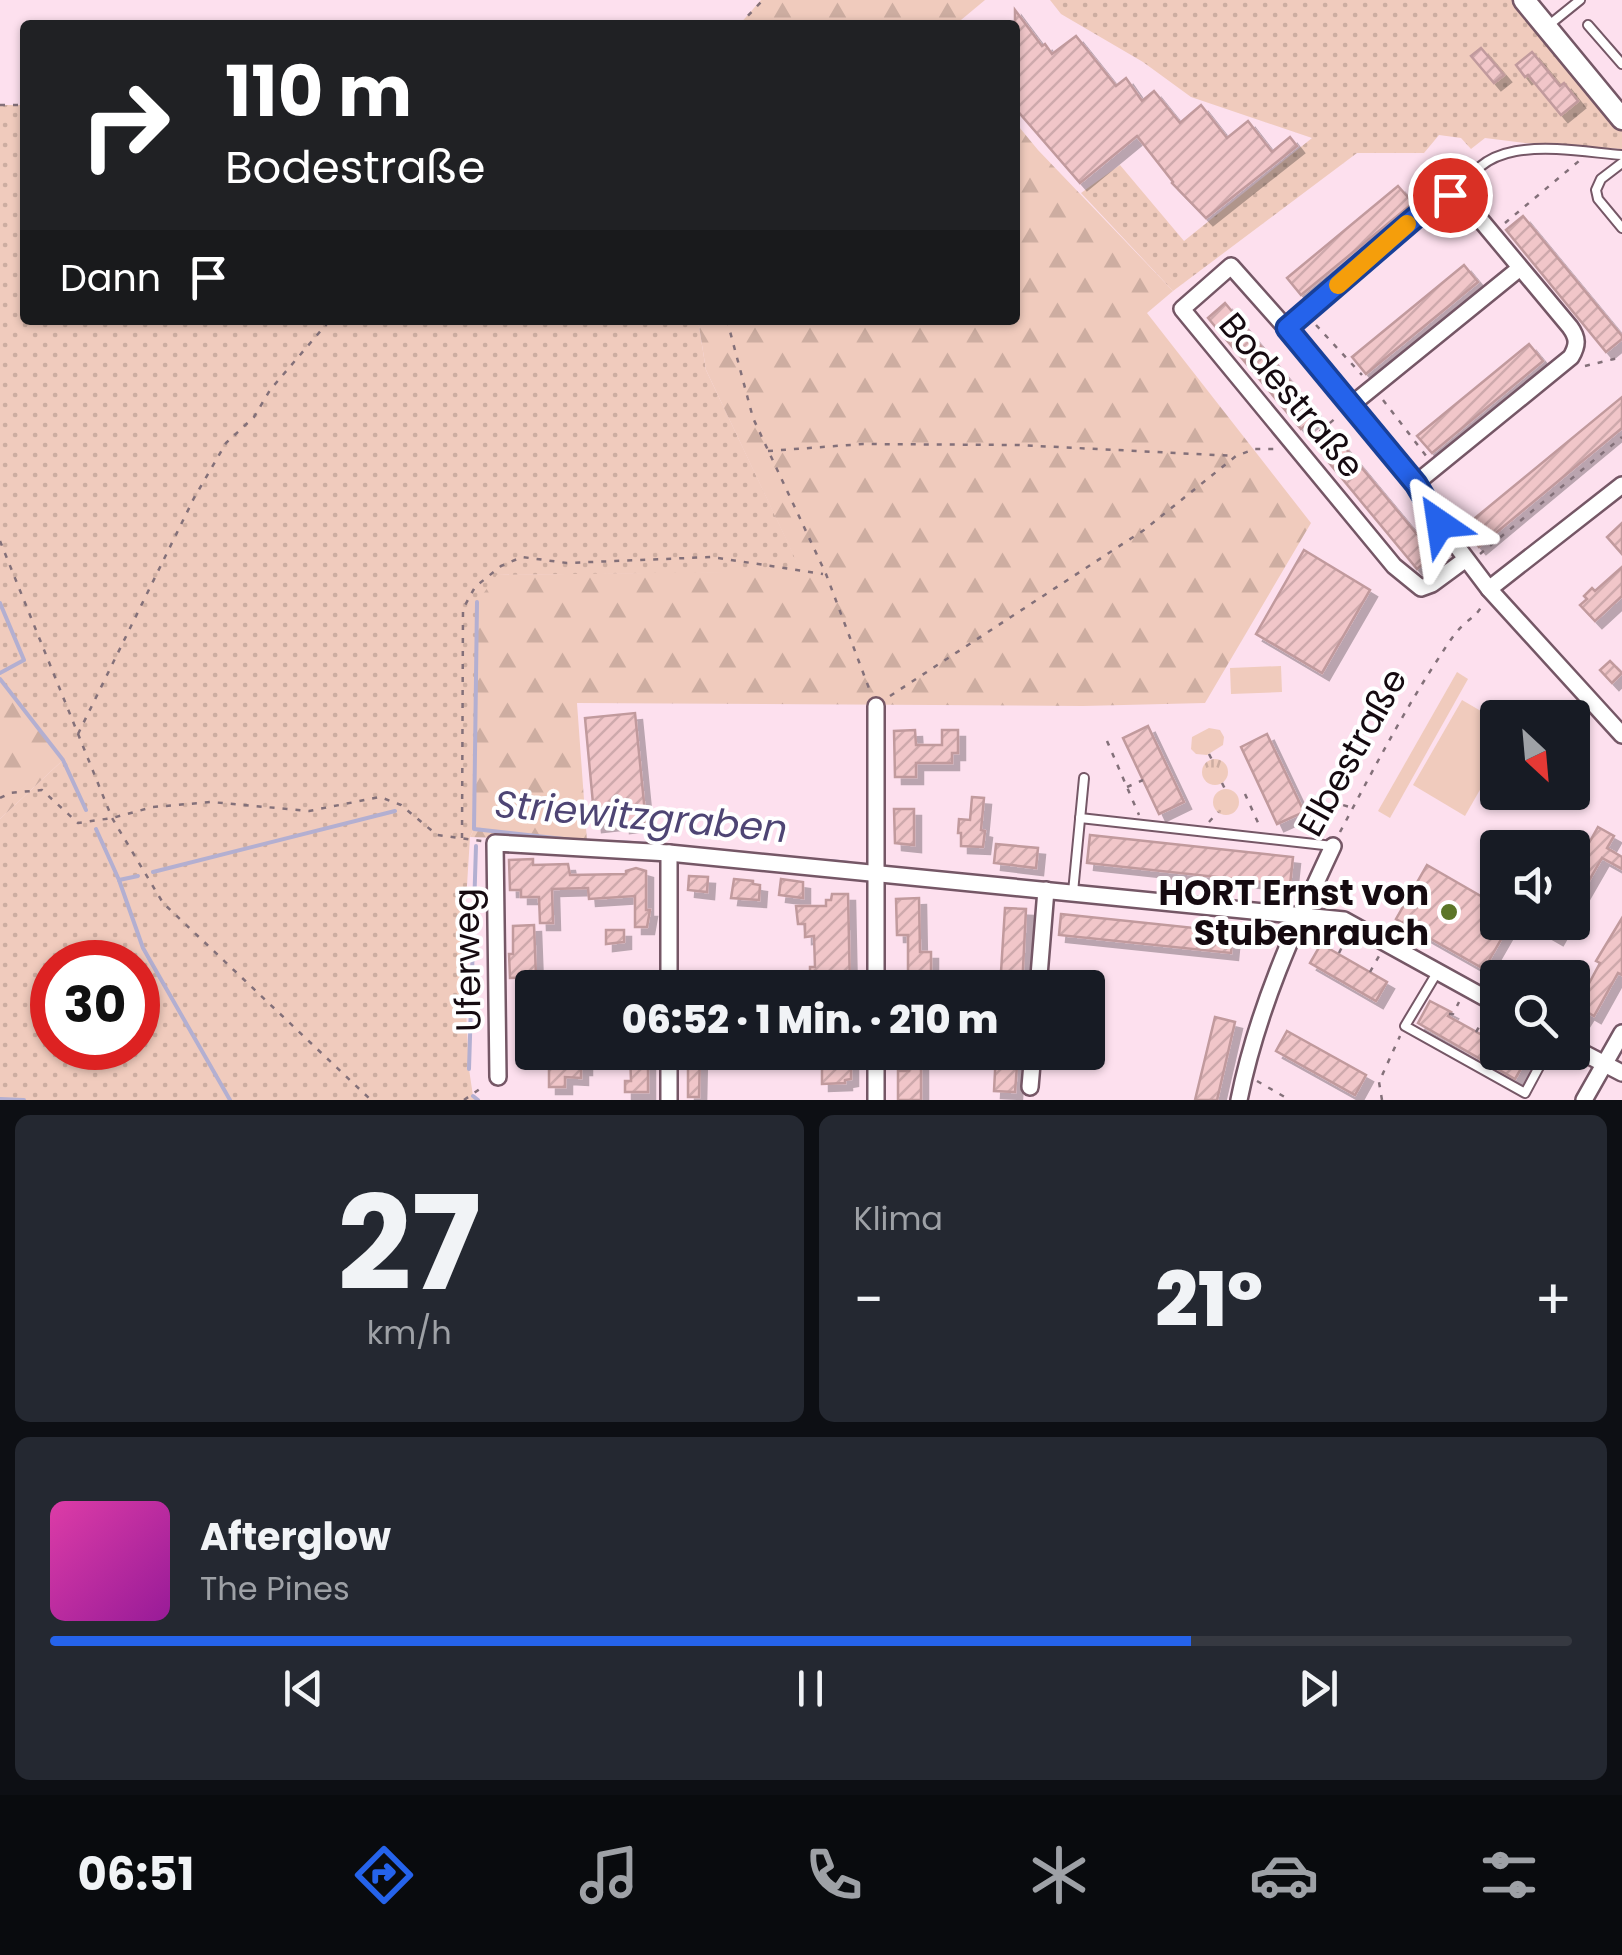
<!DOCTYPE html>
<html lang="de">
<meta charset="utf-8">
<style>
:root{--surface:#171b24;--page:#242831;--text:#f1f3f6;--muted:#9ea1a6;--line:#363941;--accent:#2563eb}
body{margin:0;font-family:Poppins,sans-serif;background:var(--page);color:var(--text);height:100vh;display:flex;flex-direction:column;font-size:38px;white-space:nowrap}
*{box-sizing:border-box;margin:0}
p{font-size:32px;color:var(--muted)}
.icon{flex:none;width:55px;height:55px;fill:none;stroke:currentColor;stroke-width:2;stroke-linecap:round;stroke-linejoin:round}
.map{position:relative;height:1100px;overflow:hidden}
.sheet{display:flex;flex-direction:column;gap:15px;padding:15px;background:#0d0f14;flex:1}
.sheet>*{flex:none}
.hud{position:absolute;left:20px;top:20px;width:1000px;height:305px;border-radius:10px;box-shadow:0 2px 8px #0004;background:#202124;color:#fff;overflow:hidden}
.needle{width:65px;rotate:154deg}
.fabs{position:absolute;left:1480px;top:700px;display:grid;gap:20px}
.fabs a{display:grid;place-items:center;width:110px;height:110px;border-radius:10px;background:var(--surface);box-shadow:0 2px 8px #0004;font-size:50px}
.speed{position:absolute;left:30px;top:940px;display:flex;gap:20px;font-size:50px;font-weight:700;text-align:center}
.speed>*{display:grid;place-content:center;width:130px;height:130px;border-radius:50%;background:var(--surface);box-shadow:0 2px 8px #0004;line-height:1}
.speed .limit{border:15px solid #d22;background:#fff;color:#111}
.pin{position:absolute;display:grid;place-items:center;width:85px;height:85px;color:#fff;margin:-42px;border:5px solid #fff;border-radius:50%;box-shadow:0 2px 10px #0007}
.me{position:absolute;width:110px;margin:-55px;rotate:328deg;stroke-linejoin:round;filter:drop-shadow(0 0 8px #0008)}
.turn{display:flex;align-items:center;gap:35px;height:210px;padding:0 40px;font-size:45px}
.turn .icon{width:130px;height:130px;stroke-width:2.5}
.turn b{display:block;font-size:70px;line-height:85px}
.then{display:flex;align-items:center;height:95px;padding:0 40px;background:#0003;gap:20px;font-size:38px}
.big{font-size:75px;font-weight:800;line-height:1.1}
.sheet .widget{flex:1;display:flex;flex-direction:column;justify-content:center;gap:15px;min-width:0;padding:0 35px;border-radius:15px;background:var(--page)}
.sheet .dial{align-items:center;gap:0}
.dial b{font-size:130px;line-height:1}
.song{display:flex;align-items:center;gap:30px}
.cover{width:120px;height:120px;border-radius:15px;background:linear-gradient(135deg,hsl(320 70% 55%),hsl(300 70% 35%))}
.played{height:10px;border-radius:5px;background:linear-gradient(90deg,var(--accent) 75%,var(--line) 75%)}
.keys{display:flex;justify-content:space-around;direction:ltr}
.heat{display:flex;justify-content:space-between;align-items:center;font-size:55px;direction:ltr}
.sheet .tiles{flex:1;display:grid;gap:15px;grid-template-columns:1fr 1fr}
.widget:last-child{grid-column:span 2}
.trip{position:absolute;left:515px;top:970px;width:590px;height:100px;border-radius:10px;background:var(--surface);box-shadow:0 2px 8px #0004;font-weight:800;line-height:100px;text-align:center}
.dock{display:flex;height:160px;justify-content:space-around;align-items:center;background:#090b0e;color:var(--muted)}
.dock .icon{width:70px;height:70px}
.dock .current{color:var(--accent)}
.dock b{font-size:45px;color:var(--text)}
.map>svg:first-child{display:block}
.grass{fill:url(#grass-dots);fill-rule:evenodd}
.forest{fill:url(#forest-firs)}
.park{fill:url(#park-tufts)}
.pitch{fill:#f0cbbd}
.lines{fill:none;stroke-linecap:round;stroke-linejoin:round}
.stream{stroke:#b3afd1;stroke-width:4}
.building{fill:url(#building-hatch);stroke:#c19a9d;stroke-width:2.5;filter:url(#shadow)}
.lane-casing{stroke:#755766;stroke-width:12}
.street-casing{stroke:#755766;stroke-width:20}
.secondary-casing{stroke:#755766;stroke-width:25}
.path{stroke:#837079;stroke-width:2.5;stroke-dasharray:5 8;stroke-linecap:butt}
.lane{stroke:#fff;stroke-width:8}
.street{stroke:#fff;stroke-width:15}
.secondary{stroke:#fff;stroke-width:20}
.route-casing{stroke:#184099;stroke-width:25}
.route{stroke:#2563eb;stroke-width:18}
.slow{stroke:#f59e0b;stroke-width:18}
.poi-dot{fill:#5c7528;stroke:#fff;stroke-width:4}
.labels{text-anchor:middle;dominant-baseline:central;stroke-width:8;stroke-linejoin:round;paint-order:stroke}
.street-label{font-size:35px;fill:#150a10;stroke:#fff}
.poi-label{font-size:35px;font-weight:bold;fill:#150a10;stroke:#fff;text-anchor:end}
.water-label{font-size:38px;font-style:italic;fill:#4e4574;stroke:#fff}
</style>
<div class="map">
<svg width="1622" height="1100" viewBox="0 0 1622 1100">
<defs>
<pattern id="grass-dots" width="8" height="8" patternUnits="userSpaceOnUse" patternTransform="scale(2.5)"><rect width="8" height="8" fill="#f0cbbd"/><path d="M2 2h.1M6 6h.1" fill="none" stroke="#cdada1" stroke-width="1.8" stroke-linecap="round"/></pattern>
<pattern id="forest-firs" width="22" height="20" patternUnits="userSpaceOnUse" patternTransform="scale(2.5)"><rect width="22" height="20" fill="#f0cbbd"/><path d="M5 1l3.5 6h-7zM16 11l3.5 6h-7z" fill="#cdada1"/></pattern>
<pattern id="park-tufts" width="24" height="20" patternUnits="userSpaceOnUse" patternTransform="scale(2.5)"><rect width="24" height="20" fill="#f0cbbd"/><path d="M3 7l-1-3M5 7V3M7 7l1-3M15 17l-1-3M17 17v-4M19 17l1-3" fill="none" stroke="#cdada1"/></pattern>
<pattern id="building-hatch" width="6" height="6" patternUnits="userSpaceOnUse" patternTransform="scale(2.5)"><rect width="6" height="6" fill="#f1c6c9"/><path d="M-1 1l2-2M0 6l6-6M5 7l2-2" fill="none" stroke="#cea9ac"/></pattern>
<filter id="shadow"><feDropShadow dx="7" dy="7" stdDeviation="0" flood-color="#0004"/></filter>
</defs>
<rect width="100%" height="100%" fill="#fde0ee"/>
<g class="grass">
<path d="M1050,0H1524L1622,119V149L1525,143L1485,138L1471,149L1461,138L1439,135L1424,153H1357L1173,291L1081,193L1120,165L1184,241L1312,138L1191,97L1143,62L1061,14Z"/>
<path d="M0,105H25V320H698L706,370L802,572L497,575L474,829L470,837L463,950L469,1069L473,1096L478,1100H0V819L63,760L0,679ZM52,962H138V1048H52Z"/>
</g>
<g class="forest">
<path d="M761,0H985L955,25H739Z"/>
<path d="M1015,122L1038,150L1173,291L1147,313L1311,523L1205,703L1083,706L577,703L587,841L470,837L474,829L477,602L497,575L801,571L706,370L698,320H1015Z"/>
<path d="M0,679L63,760L0,819Z"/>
</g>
<g class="park">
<path d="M1209,728L1220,730L1224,737L1223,745L1207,755L1196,754L1191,749L1192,737Z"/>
<circle cx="1215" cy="772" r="13"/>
<circle cx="1226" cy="802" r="13"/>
</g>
<g class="pitch">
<path d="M1281,666L1282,692L1231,694L1230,668Z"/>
<path d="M1457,672L1468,679L1390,818L1378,811Z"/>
<path d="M1462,700L1498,721L1497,760L1465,816L1413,785Z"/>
</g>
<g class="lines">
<g class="stream">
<path d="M477,602L474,829L581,841"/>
<path d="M0,603L24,660L0,673"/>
<path d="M0,679L63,760L86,810"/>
<path d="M96,829L119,880L143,948L230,1100"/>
<path d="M616,842L666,845"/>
<path d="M830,861L849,863"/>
<path d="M153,872L395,811"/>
<path d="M119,880L138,876"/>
<path d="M469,1069L476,846"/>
<path d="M473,1096L478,1100"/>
<path d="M0,1099L24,1100"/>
</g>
</g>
<g class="building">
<path d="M1015,10L1042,46L1045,44L1052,54L1076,36L1116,86L1126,78L1142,101L1154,91L1180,123L1201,105L1227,138L1248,121L1272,152L1290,137L1297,146L1206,218L1172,183L1173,182L1137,136L1080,183L1015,108Z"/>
<path d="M1481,48L1504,75L1494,83L1471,56Z"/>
<path d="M1532,52L1560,86L1564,83L1578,101L1561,115L1528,75L1525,77L1516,65Z"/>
<path d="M1398,186L1413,203L1301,295L1287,278Z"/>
<path d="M1523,216L1622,336V339L1606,352L1506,230Z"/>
<path d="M1464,265L1478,282L1366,374L1352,357Z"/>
<path d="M1225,303L1318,415L1301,429L1208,318Z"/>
<path d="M1529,344L1543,361L1432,453L1417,436Z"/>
<path d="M1622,397V428L1479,547L1463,528Z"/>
<path d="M1342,444L1434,555L1417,569L1325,458Z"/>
<path d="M1622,523V554L1607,537Z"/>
<path d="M1304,550L1370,590L1322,673L1256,634Z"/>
<path d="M1622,567V596L1595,621L1580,605L1587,599L1584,596L1592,588L1595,591Z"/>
<path d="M1610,661L1622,673L1612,683L1600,670Z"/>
<path d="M635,713L646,823L623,826V822L595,825L585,718Z"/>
<path d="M1148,726L1184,802L1159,814L1123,738Z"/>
<path d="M915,730L916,745H942V730H958V753H952V763H916V777H895L894,731Z"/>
<path d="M1267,734L1304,812L1277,824L1241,747Z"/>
<path d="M972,797L984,798L981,830L985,831L983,847L961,846V833H958L959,819L970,820Z"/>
<path d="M894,809H914V845L895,843Z"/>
<path d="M1598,827L1614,836L1607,848L1622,857V869L1602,858L1572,910V873Z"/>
<path d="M1090,835L1293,857L1290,885L1087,863Z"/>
<path d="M996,844L1038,848L1036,868L994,863Z"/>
<path d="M533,859V865L568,864L570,875L626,874V871L636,868L646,871V910H650L647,927H635V896L589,899L588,888L552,889L553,923H540L539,897H521V890H510L509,860Z"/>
<path d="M1427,865L1498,906V922H1511L1484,969L1396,919Z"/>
<path d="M689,876L708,877L707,892L688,890Z"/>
<path d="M734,879L753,881V884L760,885L759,900L731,898Z"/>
<path d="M781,879L803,882V898L779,895Z"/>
<path d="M832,894H848L850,988H830V982H825V978H810V967H815L814,936L805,937V924H798L796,906H826V900H831Z"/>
<path d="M919,898L920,952H931V988H908V935H897L896,899Z"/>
<path d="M1005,908L1026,909L1022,988H1000Z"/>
<path d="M1061,914L1233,932L1231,953L1059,935Z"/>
<path d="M1622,918V975L1618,973L1594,1016L1587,1012L1572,1036V979L1587,987L1600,963L1596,961Z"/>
<path d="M1528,922H1565L1556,938Z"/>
<path d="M534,925L536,977L510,978L509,954H513V926Z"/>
<path d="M606,930H624V942L606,944Z"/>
<path d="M1321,944L1387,982L1376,1001L1310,963Z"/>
<path d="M1430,1001L1451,1012L1448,1016L1498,1044V1052H1513L1526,1060L1515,1079L1418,1023Z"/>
<path d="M1215,1017L1235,1022L1217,1100H1195Z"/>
<path d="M1287,1031L1366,1075L1355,1095L1276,1051Z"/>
<path d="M549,1052H585V1068H581V1078L565,1077V1087H549Z"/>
<path d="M630,1052H648V1092H625V1081H631Z"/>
<path d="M688,1052H700L699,1097H688Z"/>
<path d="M909,1052H921V1100H898V1071H909Z"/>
<path d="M996,1052H1018L1015,1092L994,1091Z"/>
<path d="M851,1063V1079L845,1080V1083L822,1084V1064Z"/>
</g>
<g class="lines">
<defs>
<g id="lane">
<path d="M1549,25L1580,0"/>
<path d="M1588,25L1622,64"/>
<path d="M1622,163L1601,179L1596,190L1598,199L1622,228"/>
<path d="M1461,198C1479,130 1569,151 1622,155"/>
<path d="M1080,818L1333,846"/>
<path d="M1073,892L1084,778"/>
<path d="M1438,971L1405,1026L1525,1093L1547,1052"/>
</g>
<g id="street">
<path d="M1287,329L1431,204L1450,195L1464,200L1570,327C1578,338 1578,345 1571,357L1415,484"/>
<path d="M1350,406L1520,268"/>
<path d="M1466,559L1432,584L1421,588L1394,566L1182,309L1231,266L1287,329L1415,484L1440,524L1489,589L1622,735"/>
<path d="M1489,589L1622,485"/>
<path d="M876,706V988"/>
<path d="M669,853V988"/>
<path d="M1038,988L1046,890"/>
<path d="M1572,1047L1622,1073"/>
<path d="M669,1052V1100"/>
<path d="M498,1077L495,843L669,853L1344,920L1498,1005"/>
<path d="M1030,1087L1033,1052"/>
<path d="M876,1100V1052"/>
<path d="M1239,1100C1257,1010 1294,929 1333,846"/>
<path d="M1584,1100L1622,1033"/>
</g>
<path id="secondary" d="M1524,0L1622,119"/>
</defs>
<use href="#lane" class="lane-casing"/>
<use href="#street" class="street-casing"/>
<use href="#secondary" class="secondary-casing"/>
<g class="path">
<path d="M739,25L763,0"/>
<path d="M0,105H25"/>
<path d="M1505,223L1579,161"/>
<path d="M727,320L753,418L826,574L870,691"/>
<path d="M1316,325L1362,375"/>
<path d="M1585,366L1622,357"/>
<path d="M1383,400L1427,457"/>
<path d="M1310,440L1338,416"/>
<path d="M768,451L863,444L1018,445L1235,456"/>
<path d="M0,541L112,818L163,903L371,1100"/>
<path d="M1480,554L1622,437"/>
<path d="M890,696L1144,530L1236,456L1255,449H1275"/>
<path d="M78,734L194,498L226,443L254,417L270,390L330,320"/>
<path d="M1107,741L1139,815"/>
<path d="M1209,754L1212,760"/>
<path d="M1222,783L1225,789"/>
<path d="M1127,787L1143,780"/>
<path d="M1245,794L1260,827"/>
<path d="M0,798L10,793L42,790L78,823L112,818L153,807L211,802L309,811L380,797L401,805L437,835L482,841"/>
<path d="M1209,822L1218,812"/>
<path d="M1322,831L1330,811L1336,803L1353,808"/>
<path d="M1340,832C1372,772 1403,712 1440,656C1447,645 1454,634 1463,625C1472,617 1478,615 1483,603"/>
<path d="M462,838L463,609L475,587L501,566L522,557L567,563L712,557L823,574"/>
<path d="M1339,953L1346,939"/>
<path d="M1370,972L1379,956"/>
<path d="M1449,1014H1453L1459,1002"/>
<path d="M1476,1032L1485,1017"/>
<path d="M1257,1081L1290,1100"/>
<path d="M464,1100L484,1086"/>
<path d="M1382,1100L1379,1082L1400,1036"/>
</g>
<use href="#lane" class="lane"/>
<use href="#street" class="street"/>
<use href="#secondary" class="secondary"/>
</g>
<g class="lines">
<defs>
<path id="route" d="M1440,524L1416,484L1287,328L1431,204L1450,195"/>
</defs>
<use href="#route" class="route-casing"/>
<use href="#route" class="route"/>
<path class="slow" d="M1338,285L1407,224"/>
</g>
<circle class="poi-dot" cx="1449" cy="912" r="10"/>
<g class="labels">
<g class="street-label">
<text transform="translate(1292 395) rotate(50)">Bodestraße</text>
<text transform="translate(1352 752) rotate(-61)">Elbestraße</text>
<text transform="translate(467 960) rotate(-91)">Uferweg</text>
</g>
<g class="poi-label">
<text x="1429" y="892">HORT Ernst von<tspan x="1429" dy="40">Stubenrauch</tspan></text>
</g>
<g class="water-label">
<text transform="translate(641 816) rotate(5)">Striewitzgraben</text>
</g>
</g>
</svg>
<div class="fabs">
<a><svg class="needle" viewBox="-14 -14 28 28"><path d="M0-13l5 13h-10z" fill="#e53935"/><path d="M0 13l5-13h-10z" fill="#9ea1a6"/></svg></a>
<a><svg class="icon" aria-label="sound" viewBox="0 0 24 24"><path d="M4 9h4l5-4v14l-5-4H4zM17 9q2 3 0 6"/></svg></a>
<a><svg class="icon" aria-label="search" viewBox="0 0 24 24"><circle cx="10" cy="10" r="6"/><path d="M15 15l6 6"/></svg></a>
</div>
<div class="speed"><div class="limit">30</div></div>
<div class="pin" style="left:1450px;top:195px;background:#d93025"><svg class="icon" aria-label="arrive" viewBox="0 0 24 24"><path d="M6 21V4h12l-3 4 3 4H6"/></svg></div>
<svg class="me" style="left:1440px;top:524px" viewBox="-20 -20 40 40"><path d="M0-17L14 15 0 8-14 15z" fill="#2563eb" stroke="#fff" stroke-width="4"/></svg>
<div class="trip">06:52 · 1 Min. · 210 m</div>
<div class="hud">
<div class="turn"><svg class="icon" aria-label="right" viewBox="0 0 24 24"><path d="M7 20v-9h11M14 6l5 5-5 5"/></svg><div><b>110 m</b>Bodestraße</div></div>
<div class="then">Dann<svg class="icon" aria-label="arrive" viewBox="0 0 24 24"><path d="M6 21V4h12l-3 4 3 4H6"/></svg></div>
</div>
</div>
<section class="sheet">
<div class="tiles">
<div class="widget dial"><b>27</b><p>km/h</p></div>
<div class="widget"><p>Klima</p>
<div class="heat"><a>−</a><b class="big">21°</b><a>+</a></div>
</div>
<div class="widget">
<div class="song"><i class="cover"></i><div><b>Afterglow</b><p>The Pines</p></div></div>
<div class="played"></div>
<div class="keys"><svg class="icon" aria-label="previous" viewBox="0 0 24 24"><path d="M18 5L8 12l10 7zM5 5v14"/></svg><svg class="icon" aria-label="pause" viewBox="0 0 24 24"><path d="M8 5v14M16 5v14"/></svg><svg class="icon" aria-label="next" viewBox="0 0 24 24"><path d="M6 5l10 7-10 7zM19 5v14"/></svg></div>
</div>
</div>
</section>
<nav class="dock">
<b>06:51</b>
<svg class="icon current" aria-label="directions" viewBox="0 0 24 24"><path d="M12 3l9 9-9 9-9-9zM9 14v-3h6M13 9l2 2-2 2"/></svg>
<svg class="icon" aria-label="music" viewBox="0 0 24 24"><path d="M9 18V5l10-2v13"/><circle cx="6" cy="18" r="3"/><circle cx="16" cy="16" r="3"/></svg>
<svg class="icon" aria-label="phone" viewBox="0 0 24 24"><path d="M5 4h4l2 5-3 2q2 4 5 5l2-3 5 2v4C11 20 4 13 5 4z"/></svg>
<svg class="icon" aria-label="climate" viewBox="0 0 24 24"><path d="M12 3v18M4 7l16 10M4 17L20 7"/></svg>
<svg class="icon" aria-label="car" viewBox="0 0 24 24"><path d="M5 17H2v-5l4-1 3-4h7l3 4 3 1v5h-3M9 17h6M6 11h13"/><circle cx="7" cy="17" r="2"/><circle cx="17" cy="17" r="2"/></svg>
<svg class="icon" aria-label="filters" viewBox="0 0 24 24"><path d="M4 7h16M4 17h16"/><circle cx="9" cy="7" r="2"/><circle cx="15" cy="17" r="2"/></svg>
</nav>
